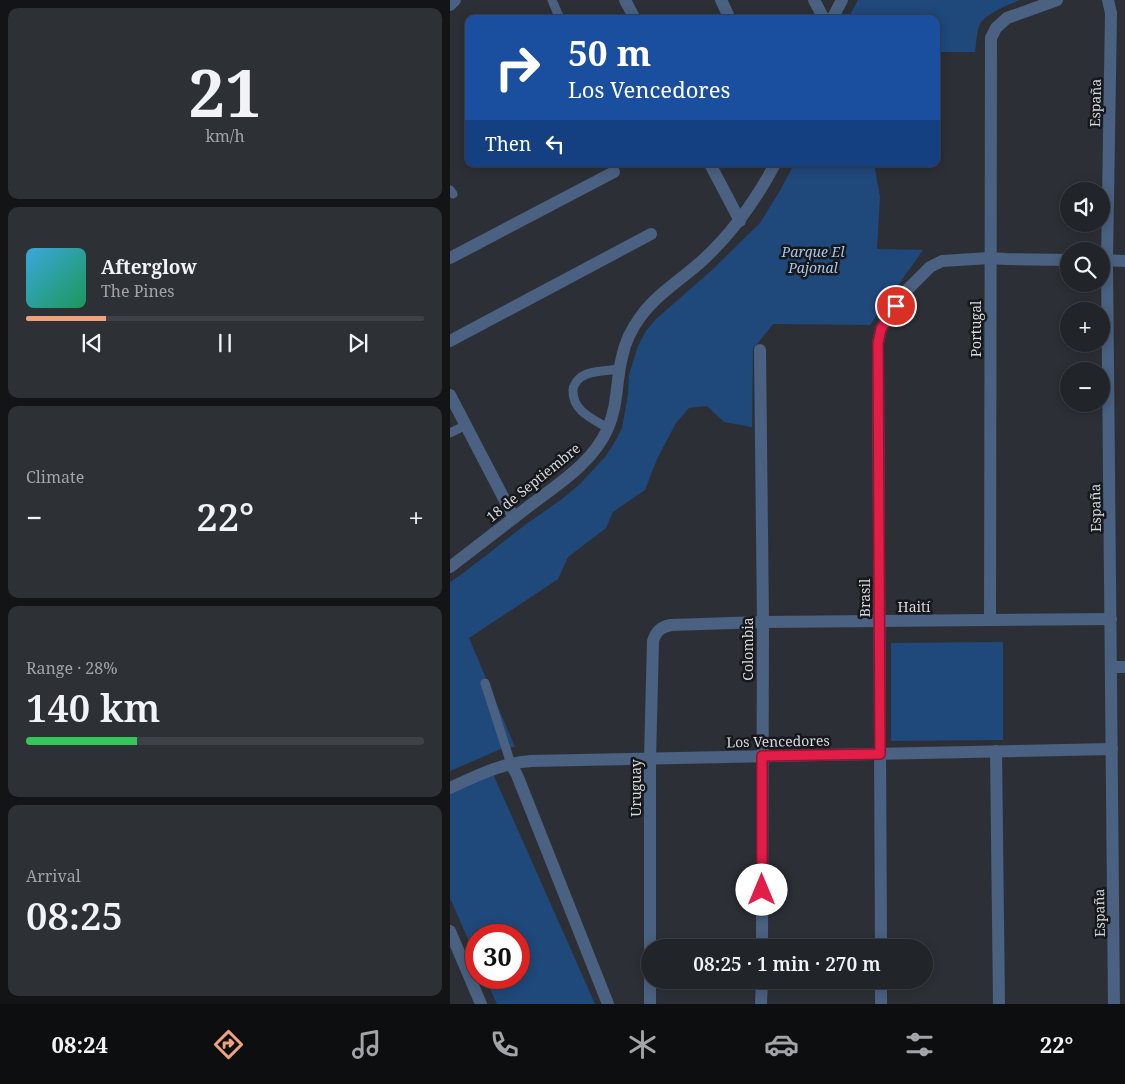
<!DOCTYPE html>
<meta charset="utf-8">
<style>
:root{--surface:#212428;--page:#2d3034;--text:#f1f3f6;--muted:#a2a4a8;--line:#3e4145;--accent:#f0a27a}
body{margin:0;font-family:"Noto Serif",serif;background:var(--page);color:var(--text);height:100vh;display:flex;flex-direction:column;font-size:19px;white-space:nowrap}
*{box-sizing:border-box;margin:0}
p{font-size:16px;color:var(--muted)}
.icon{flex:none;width:28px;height:28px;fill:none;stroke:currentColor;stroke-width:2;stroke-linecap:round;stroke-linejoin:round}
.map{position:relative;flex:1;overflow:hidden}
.details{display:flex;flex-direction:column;gap:8px;padding:8px;background:#121416;width:450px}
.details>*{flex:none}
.top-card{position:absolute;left:15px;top:15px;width:475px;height:152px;border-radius:10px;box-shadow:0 2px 12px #0003,0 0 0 1px var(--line);background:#1a4fa0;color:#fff;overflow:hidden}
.fabs{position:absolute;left:610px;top:182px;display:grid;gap:10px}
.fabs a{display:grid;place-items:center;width:50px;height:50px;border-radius:50%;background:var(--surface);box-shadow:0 2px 12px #0003,0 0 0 1px var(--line);font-size:25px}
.speed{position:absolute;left:15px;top:924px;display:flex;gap:10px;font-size:25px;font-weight:700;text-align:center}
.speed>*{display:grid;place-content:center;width:65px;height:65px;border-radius:50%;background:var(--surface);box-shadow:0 2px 12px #0003,0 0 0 1px var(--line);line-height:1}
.speed .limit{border:8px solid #d22;background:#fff;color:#111}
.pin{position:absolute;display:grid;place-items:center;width:42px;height:42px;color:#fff;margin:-21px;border:2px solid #fff;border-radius:50%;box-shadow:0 1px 5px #0007}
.me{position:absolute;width:55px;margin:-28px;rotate:0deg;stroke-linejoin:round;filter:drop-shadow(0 0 4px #0008)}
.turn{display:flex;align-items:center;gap:18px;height:105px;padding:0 20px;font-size:22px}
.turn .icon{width:65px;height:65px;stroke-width:2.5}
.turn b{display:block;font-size:35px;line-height:42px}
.then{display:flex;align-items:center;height:48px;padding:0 20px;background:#0003;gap:10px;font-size:19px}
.big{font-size:38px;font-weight:600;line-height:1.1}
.details .card{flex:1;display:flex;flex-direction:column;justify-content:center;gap:8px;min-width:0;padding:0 18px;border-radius:10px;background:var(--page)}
.details .dial{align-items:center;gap:0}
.dial b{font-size:65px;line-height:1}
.song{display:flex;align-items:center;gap:15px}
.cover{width:60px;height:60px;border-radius:8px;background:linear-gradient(135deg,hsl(200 70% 55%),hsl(150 70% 35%))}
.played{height:5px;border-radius:2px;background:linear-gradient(90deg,var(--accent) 20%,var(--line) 20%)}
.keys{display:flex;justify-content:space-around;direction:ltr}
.heat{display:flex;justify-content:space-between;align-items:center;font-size:28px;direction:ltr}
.charge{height:8px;border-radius:4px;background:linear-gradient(90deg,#34c759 28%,var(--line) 0)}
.trip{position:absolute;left:191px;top:939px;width:292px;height:50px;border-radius:25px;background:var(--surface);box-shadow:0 2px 12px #0003,0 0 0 1px var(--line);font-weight:600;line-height:50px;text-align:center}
.dock{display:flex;height:80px;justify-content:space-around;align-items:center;background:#0d0e10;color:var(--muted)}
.dock .icon{width:35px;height:35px}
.dock .active{color:var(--accent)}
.dock b{font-size:22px;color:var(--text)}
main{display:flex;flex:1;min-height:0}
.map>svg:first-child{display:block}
.green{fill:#1f487b}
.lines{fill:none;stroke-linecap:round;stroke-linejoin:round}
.lane{stroke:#4a6181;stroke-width:9}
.street{stroke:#4a6181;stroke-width:12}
.route-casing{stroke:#92132f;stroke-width:12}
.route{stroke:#e11d48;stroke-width:9}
.labels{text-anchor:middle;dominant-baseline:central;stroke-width:5;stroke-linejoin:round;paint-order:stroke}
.street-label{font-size:14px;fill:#d6d9dd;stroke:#16181b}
.park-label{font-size:14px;font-style:italic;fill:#a8c5ec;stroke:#16181b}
</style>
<main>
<section class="details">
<div class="card dial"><b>21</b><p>km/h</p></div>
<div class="card">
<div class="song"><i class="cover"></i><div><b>Afterglow</b><p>The Pines</p></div></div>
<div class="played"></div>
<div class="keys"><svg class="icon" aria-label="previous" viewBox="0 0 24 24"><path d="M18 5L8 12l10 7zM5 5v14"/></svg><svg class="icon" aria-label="pause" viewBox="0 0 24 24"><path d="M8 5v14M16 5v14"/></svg><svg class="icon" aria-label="next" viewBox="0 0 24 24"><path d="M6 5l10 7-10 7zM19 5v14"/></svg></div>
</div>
<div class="card"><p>Climate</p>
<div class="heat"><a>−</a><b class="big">22°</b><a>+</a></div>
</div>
<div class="card"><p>Range · 28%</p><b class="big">140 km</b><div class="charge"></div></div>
<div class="card"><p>Arrival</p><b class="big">08:25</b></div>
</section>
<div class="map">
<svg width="675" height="1004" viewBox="0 0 675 1004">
<rect width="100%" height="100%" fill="#2c3036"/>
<g class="green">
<path d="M408,0H570C560,4 535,14 530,24C527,29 526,45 525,52H486V19H398Z"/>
<path d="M344,164H424L430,197L427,249L473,250L420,325L323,324L303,349L302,427L274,422L257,406L239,408L226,423L207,459L195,490L163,512L156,528L118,557L108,579L19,638L65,747L53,748L0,771V582L12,574L75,525L112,499L129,485L155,457L165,442L172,428L178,395L179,375L188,346L196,331L206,319L262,270L310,223L331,189Z"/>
<path d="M553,642V740L441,741V643Z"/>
<path d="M43,774L145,1004H47L35,978H69V935H26V957L0,898V794Z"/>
</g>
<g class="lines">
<g class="lane">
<path d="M102,0L110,19"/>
<path d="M0,190L3,194"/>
<path d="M158,428C143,419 122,411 123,390C123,386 127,380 131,377C141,370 158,371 170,369"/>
<path d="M0,433L16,425"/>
<path d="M35,683L61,764"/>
</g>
<g class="street">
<path d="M175,0L185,19"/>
<path d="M271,0L280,19"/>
<path d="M364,0L374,19"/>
<path d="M658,0L661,13L657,261L664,1004"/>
<path d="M0,5L5,0"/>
<path d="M382,19L392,0"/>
<path d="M260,164L290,221"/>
<path d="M0,258L164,172"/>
<path d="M651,260L675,261"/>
<path d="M0,341L201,234"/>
<path d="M310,350L313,622L312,948"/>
<path d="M0,395L64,518"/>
<path d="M0,567C26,547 52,527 78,507C108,484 143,463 158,428C168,405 166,381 172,357C175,342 182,328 191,316C207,294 232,279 253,260C283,232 306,200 325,164"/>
<path d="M540,620L541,38L546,28L557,18L607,0"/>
<path d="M661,667H675"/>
<path d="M546,751L549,1004"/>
<path d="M61,764L67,775L158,1004"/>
<path d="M0,788C26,776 51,763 81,761L662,749"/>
<path d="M0,931L31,1004"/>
<path d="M200,948V759L203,641C206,631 211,627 221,625L313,622L661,619"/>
<path d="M431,948L428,343L431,329L453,294L480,267L492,261L540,258L556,259L619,260"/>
<path d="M200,980V1004"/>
<path d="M431,980V1004"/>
<path d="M311,1004L312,980"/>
</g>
</g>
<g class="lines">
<defs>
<path id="route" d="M312,890V756L430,754L428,343L431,329L446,306"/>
</defs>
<use href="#route" class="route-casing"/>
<use href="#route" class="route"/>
</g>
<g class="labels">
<g class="street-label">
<text transform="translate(645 103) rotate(-89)">España</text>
<text transform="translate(525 329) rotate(-90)">Portugal</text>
<text transform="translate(83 482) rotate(-39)">18 de Septiembre</text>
<text transform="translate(645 508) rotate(-91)">España</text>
<text transform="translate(414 598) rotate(-90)">Brasil</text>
<text x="464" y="606">Haití</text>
<text transform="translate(297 649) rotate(-90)">Colombia</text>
<text transform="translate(328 741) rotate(-1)">Los Vencedores</text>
<text transform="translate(185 788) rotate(-90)">Uruguay</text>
<text transform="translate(649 913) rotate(-91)">España</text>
</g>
<g class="park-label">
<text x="363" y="251">Parque El<tspan x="363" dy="16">Pajonal</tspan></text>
</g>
</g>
</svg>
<div class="fabs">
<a><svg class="icon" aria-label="sound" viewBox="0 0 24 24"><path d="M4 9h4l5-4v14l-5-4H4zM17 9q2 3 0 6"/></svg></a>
<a><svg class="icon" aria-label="search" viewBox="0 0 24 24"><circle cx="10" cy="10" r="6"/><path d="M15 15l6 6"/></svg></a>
<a>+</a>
<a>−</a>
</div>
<div class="speed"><div class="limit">30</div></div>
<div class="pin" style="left:446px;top:306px;background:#d93025"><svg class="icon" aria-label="arrive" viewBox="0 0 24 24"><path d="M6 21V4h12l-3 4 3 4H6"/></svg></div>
<svg class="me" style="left:312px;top:890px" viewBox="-20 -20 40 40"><circle r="19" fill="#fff"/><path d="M0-13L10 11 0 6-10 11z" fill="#e11d48"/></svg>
<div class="trip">08:25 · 1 min · 270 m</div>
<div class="top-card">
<div class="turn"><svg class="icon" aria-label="right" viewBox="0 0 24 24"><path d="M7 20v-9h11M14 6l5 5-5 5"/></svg><div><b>50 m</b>Los Vencedores</div></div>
<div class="then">Then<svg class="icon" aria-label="left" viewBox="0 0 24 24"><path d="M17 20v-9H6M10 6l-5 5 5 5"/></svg></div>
</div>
</div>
</main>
<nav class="dock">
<b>08:24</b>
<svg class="icon active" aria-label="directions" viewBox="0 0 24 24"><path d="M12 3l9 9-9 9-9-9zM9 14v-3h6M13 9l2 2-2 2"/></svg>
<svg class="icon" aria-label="music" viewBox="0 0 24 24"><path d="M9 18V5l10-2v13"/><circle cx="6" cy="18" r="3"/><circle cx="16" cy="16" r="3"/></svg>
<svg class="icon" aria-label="phone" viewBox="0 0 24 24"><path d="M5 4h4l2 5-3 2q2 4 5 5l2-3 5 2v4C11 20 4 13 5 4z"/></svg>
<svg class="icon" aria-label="climate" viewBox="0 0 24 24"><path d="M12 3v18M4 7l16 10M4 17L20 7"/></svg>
<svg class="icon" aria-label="car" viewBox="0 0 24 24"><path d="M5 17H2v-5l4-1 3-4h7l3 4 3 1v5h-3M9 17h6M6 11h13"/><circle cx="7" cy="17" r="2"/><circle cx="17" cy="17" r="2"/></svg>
<svg class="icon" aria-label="filters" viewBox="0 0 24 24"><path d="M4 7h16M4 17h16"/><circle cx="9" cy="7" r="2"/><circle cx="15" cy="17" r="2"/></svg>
<b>22°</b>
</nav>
